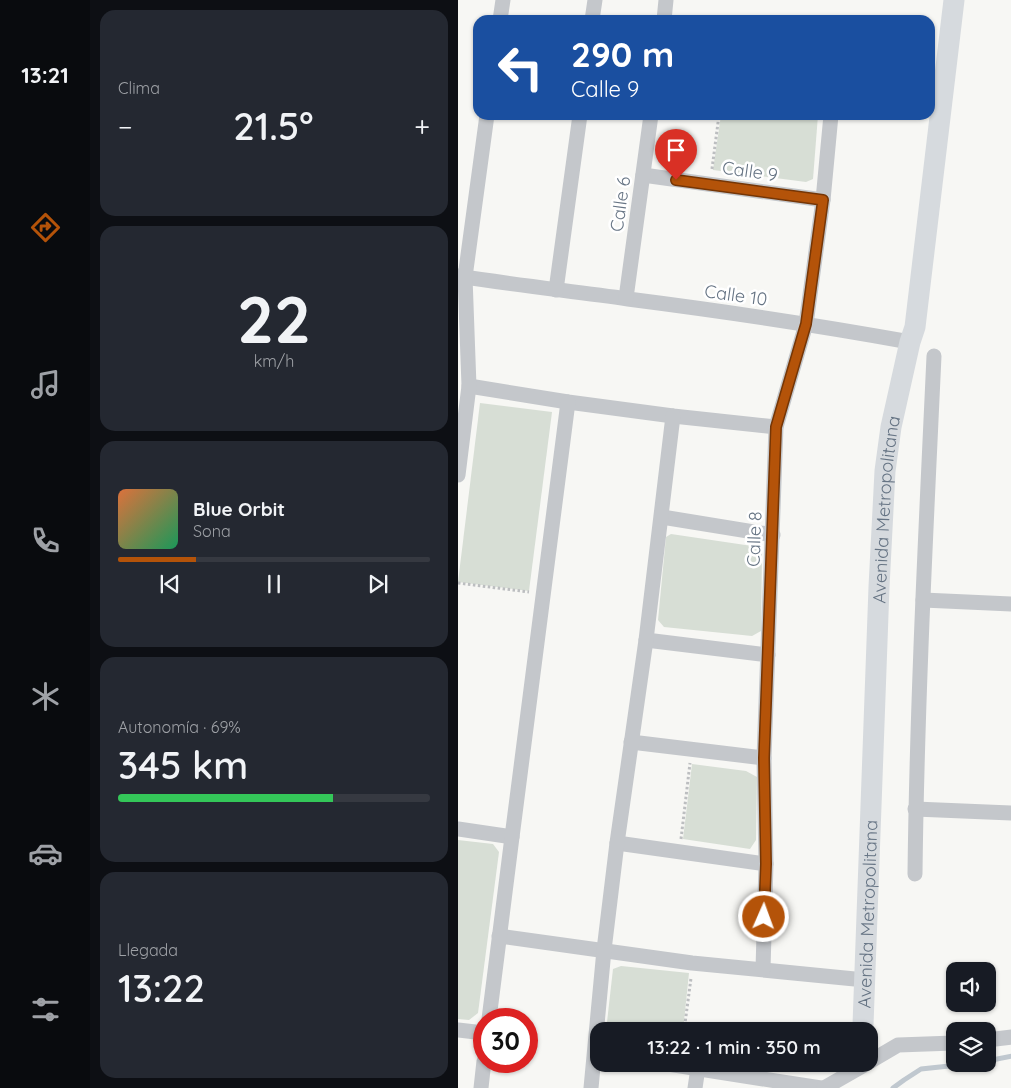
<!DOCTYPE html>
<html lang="es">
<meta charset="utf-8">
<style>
:root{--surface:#171b24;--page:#242831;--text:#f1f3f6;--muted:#9ea1a6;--line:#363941;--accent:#b45309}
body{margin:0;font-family:Quicksand,sans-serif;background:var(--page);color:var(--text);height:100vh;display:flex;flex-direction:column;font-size:19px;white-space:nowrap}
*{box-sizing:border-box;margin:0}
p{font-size:16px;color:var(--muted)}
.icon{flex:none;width:28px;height:28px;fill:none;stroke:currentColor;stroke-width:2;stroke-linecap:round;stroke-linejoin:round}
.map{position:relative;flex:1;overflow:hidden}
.drawer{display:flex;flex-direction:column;gap:10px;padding:10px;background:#0d0f14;width:368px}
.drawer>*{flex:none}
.banner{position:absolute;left:15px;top:15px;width:462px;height:105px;border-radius:15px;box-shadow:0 1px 4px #0004;background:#1a4fa0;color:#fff;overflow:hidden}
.tools{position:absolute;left:488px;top:962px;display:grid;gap:10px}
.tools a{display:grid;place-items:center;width:50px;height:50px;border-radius:10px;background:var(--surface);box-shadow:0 1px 4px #0004;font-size:25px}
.speed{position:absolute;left:15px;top:1008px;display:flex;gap:10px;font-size:25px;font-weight:700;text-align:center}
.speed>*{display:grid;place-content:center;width:65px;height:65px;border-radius:50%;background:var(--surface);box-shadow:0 1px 4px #0004;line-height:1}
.speed .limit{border:8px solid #d22;background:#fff;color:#111}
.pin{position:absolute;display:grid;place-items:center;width:42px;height:42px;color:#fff;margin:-51px -21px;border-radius:50% 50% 50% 0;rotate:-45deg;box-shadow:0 0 5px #0007}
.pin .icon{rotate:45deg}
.me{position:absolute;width:55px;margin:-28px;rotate:2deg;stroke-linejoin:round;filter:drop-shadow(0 0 4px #0008)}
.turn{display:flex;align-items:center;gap:18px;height:105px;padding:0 15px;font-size:22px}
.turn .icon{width:65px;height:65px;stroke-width:2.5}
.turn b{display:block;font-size:35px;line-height:42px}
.big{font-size:38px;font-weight:600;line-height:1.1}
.drawer .card{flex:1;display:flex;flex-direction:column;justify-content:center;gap:8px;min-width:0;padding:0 18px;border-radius:15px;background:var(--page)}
.drawer .dial{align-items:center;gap:0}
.dial b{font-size:65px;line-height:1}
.song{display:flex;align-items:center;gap:15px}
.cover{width:60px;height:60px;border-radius:8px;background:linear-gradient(135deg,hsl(20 70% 55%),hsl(150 70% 35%))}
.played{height:5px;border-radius:2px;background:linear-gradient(90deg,var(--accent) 25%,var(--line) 25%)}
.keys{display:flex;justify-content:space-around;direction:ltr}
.heat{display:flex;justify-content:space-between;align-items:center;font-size:28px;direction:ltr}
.charge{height:8px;border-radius:4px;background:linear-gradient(90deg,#34c759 69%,var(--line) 0)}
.trip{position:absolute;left:132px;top:1022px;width:288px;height:50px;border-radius:15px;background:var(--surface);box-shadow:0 1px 4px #0004;font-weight:600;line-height:50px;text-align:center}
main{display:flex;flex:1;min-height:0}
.dock{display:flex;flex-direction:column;width:90px;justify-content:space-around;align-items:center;background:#090b0e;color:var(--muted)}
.dock .icon{width:35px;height:35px}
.dock .active{color:var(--accent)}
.dock b{font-size:22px;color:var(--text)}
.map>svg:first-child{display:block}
.green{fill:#d7ded5}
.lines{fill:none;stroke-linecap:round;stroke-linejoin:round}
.stream{stroke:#c0c8cf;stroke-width:5}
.path{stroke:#bcbec0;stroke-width:3;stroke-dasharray:2.5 2.5;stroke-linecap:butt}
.street{stroke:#c4c7cb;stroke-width:15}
.secondary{stroke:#d6dade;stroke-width:21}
.route-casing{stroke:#753606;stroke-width:12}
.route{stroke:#b45309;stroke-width:9}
.labels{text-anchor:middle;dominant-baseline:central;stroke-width:5;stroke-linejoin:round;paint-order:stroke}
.street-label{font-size:18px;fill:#667484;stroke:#fff}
</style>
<main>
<nav class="dock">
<b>13:21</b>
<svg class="icon active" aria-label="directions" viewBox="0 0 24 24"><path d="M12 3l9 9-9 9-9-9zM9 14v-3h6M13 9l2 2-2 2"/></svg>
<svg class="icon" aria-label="music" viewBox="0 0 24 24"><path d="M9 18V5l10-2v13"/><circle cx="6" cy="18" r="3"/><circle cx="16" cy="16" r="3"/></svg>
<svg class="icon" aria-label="phone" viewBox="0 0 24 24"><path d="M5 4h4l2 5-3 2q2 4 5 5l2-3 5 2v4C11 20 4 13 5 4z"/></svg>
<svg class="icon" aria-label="climate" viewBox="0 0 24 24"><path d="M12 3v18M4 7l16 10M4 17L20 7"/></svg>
<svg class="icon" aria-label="car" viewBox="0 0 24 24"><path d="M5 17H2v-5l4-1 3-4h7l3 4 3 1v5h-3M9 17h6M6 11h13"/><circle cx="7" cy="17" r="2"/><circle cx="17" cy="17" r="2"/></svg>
<svg class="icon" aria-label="filters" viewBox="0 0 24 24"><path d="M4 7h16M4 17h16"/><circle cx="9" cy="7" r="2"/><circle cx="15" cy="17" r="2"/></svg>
</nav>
<section class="drawer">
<div class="card"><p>Clima</p>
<div class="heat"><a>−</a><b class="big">21.5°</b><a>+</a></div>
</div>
<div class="card dial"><b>22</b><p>km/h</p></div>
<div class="card">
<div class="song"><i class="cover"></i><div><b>Blue Orbit</b><p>Sona</p></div></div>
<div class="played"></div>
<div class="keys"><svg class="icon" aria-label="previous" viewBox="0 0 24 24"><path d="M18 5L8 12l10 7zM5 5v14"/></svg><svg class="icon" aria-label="pause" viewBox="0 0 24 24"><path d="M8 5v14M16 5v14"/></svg><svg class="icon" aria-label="next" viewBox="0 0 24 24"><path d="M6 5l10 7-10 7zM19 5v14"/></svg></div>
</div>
<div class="card"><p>Autonomía · 69%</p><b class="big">345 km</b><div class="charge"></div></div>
<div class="card"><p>Llegada</p><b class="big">13:22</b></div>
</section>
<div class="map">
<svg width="554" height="1088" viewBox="0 0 554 1088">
<rect width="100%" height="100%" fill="#f7f7f4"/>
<g class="green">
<path d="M263,115H360L355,179L348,182L255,170Z"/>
<path d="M22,403L94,412L71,591L0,582Z"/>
<path d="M213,534L294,546L304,552L303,631L294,636L206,627L200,620L208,537Z"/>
<path d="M234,764L288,771L299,777L298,840L292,849L225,839Z"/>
<path d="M0,840L35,844L41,852L20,1013L11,1020L0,1019Z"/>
<path d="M163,966L231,973L225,1031H148L155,969Z"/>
</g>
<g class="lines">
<g class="stream">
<path d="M529,1061L554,1056"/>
<path d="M435,1088L446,1080L463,1069L510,1064"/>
</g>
<g class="path">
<path d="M254,169L261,115"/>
<path d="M0,583L71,592"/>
<path d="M223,839L232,763"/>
<path d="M226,1031L233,978"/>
</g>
<g class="street">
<path d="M42,20L45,0"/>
<path d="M134,20L137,0"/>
<path d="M206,20L208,0"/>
<path d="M185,175L365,200"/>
<path d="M0,276C57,285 113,291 170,299C264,311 358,325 452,342"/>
<path d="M98,290L122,115"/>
<path d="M168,298L193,115"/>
<path d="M11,386L110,402L215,416L318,427"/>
<path d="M0,475L11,386L7,277L29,115"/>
<path d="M204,517L315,535"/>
<path d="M465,600L554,604"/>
<path d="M188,640L310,655"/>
<path d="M173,742L306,758"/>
<path d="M457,809L554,813"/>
<path d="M0,829L54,837"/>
<path d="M159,843L308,864"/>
<path d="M457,874C459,701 468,529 476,356"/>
<path d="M41,936L234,963L407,980"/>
<path d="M305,969L308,864L306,758L318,427L348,324L365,200L373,115"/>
<path d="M31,1019L54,837L110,402"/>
<path d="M0,1030L26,1033"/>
<path d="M529,1040L554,1037"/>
<path d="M411,1062L440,1045L496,1043"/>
<path d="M210,1064L363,1088"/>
<path d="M23,1088L26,1061"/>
<path d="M133,1088L146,950L159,843L188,640L215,416"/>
<path d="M237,1088L240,1068"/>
<path d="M366,1088L408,1064"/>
</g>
<path class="secondary" id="s1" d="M405,1025L421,587L427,471L433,427L452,342L457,327L496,0"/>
</g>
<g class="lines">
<defs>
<path id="route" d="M218,180L365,200L348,324L318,427L306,758L308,864L306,917"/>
</defs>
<use href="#route" class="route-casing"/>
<use href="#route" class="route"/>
</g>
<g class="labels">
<g class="street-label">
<text transform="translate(292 171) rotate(8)">Calle 9</text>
<text transform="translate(162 204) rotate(-82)">Calle 6</text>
<text transform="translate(278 295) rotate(8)">Calle 10</text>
<text stroke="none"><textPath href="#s1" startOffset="516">Avenida Metropolitana</textPath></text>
<text transform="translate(296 539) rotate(-88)">Calle 8</text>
<text stroke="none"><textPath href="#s1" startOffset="111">Avenida Metropolitana</textPath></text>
</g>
</g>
</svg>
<div class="tools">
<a><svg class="icon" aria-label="sound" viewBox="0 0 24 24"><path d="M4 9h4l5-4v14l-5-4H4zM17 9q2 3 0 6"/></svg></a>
<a><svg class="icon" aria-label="layers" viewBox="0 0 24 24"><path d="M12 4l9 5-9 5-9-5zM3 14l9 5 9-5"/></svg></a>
</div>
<div class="speed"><div class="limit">30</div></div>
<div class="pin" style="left:218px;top:180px;background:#d93025"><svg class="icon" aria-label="arrive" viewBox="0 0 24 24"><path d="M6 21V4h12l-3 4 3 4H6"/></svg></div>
<svg class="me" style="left:306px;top:917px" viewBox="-20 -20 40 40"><circle r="17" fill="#b45309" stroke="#fff" stroke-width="3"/><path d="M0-11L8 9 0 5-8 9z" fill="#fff"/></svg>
<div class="trip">13:22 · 1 min · 350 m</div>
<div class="banner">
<div class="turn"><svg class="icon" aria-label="left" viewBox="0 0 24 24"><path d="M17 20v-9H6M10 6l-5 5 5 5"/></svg><div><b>290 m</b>Calle 9</div></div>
</div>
</div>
</main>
